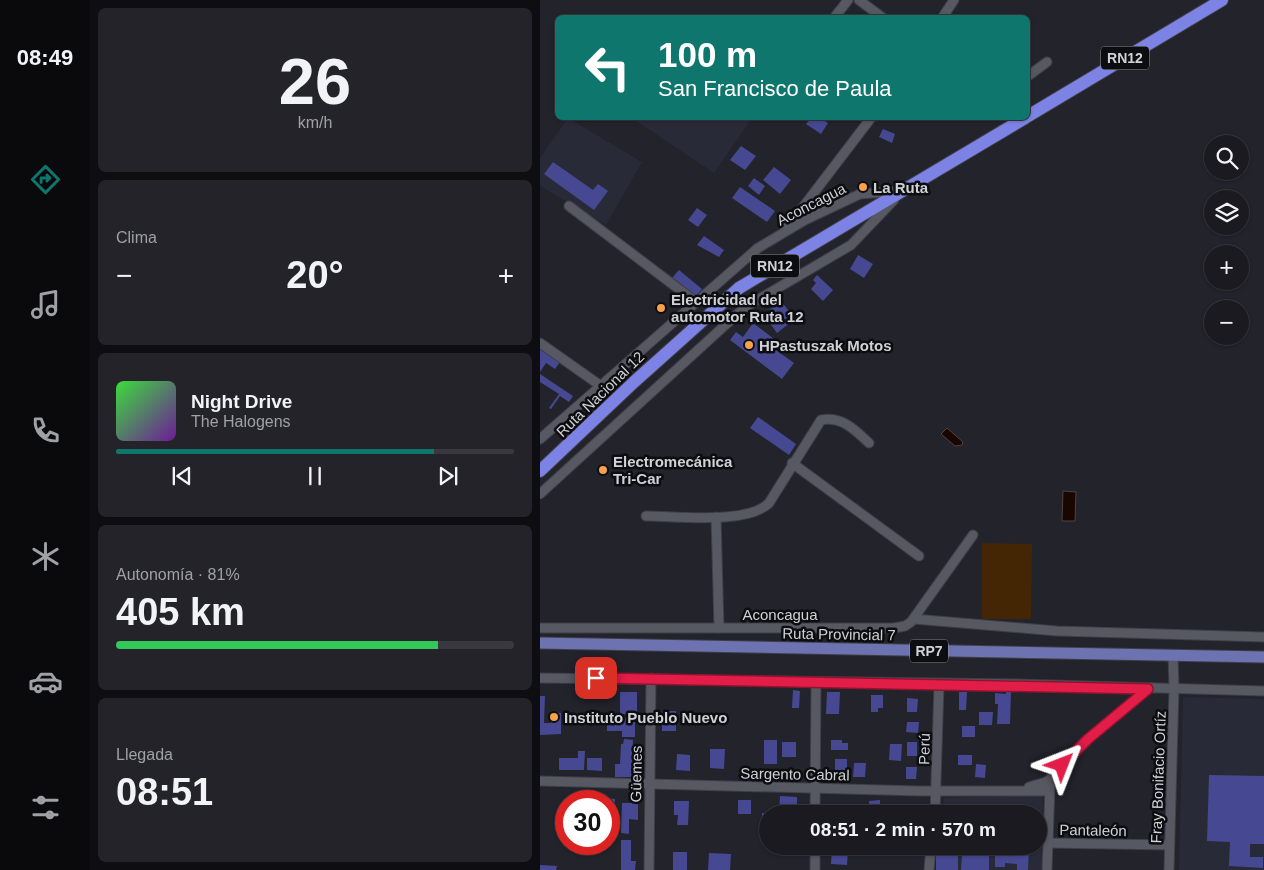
<!DOCTYPE html>
<html lang="es">
<meta charset="utf-8">
<style>
:root{--surface:#1a1a20;--page:#232329;--text:#f1f3f6;--muted:#9fa1a5;--line:#38383e;--accent:#0f766e}
body{margin:0;font-family:Arial,sans-serif;background:var(--page);color:var(--text);height:100vh;display:flex;flex-direction:column;font-size:19px;white-space:nowrap}
*{box-sizing:border-box;margin:0}
p{font-size:16px;color:var(--muted)}
.icon{flex:none;width:28px;height:28px;fill:none;stroke:currentColor;stroke-width:2;stroke-linecap:round;stroke-linejoin:round}
.map{position:relative;flex:1;overflow:hidden}
.details{display:flex;flex-direction:column;gap:8px;padding:8px;background:#0e0e12;width:450px}
.details>*{flex:none}
.banner{position:absolute;left:15px;top:15px;width:475px;height:105px;border-radius:8px;box-shadow:0 1px 4px #0004,0 0 0 1px var(--line);background:#0f766e;color:#fff;overflow:hidden}
.controls{position:absolute;left:664px;top:135px;display:grid;gap:10px}
.controls a{display:grid;place-items:center;width:45px;height:45px;border-radius:50%;background:var(--surface);box-shadow:0 1px 4px #0004,0 0 0 1px var(--line);font-size:25px}
.speed{position:absolute;left:15px;top:790px;display:flex;gap:10px;font-size:25px;font-weight:700;text-align:center}
.speed>*{display:grid;place-content:center;width:65px;height:65px;border-radius:50%;background:var(--surface);box-shadow:0 1px 4px #0004,0 0 0 1px var(--line);line-height:1}
.speed .limit{border:8px solid #d22;background:#fff;color:#111}
.pin{position:absolute;display:grid;place-items:center;width:42px;height:42px;color:#fff;margin:-21px;border-radius:10px;box-shadow:0 2px 8px #0006}
.me{position:absolute;width:55px;margin:-28px;rotate:45deg;stroke-linejoin:round;filter:drop-shadow(0 0 4px #0008)}
.turn{display:flex;align-items:center;gap:18px;height:105px;padding:0 20px;font-size:22px}
.turn .icon{width:65px;height:65px;stroke-width:2.5}
.turn b{display:block;font-size:35px;line-height:42px}
.big{font-size:38px;font-weight:700;line-height:1.1}
.details .tile{flex:1;display:flex;flex-direction:column;justify-content:center;gap:8px;min-width:0;padding:0 18px;border-radius:8px;background:var(--page)}
.details .dial{align-items:center;gap:0}
.dial b{font-size:65px;line-height:1}
.song{display:flex;align-items:center;gap:15px}
.cover{width:60px;height:60px;border-radius:8px;background:linear-gradient(135deg,hsl(120 70% 55%),hsl(280 70% 35%))}
.played{height:5px;border-radius:2px;background:linear-gradient(90deg,var(--accent) 80%,var(--line) 80%)}
.keys{display:flex;justify-content:space-around;direction:ltr}
.heat{display:flex;justify-content:space-between;align-items:center;font-size:28px;direction:ltr}
.charge{height:8px;border-radius:4px;background:linear-gradient(90deg,#34c759 81%,var(--line) 0)}
.trip{position:absolute;left:219px;top:805px;width:288px;height:50px;border-radius:25px;background:var(--surface);box-shadow:0 1px 4px #0004,0 0 0 1px var(--line);font-weight:700;line-height:50px;text-align:center}
main{display:flex;flex:1;min-height:0}
.menu{display:flex;flex-direction:column;width:90px;justify-content:space-around;align-items:center;background:#0a0a0d;color:var(--muted)}
.menu .icon{width:35px;height:35px}
.menu .current{color:var(--accent)}
.menu b{font-size:22px;color:var(--text)}
.map>svg:first-child{display:block}
.built{fill:#282a38}
.green{fill:#442605}
.water{fill:#190600;stroke:#504340}
.building{fill:#464991}
.lines{fill:none;stroke-linecap:round;stroke-linejoin:round}
.minor-casing{stroke:#3e3f47;stroke-width:11}
.major-casing{stroke:#3e3f47;stroke-width:13}
.highway-casing{stroke:#3e3f47;stroke-width:14}
.minor{stroke:#565862;stroke-width:9}
.major{stroke:#6d72b0;stroke-width:11}
.highway{stroke:#7c83e4;stroke-width:12}
.route-casing{stroke:#92132f;stroke-width:12}
.route{stroke:#e11d48;stroke-width:9}
.poi-dot{fill:#f7a14a;stroke:#0c0d10;stroke-width:2}
.labels{text-anchor:middle;dominant-baseline:central;stroke-width:5;stroke-linejoin:round;paint-order:stroke}
.shield{fill:#0c0d10;stroke:#95969b;stroke-width:1}
.shield-label{font-size:14px;font-weight:bold;fill:#d0d1d7}
.poi-label{font-size:15px;font-weight:bold;fill:#d0d1d7;stroke:#0c0d10;text-anchor:start}
.street-label{font-size:15px;fill:#d0d1d7;stroke:#0c0d10}
</style>
<main>
<nav class="menu">
<b>08:49</b>
<svg class="icon current" aria-label="directions" viewBox="0 0 24 24"><path d="M12 3l9 9-9 9-9-9zM9 14v-3h6M13 9l2 2-2 2"/></svg>
<svg class="icon" aria-label="music" viewBox="0 0 24 24"><path d="M9 18V5l10-2v13"/><circle cx="6" cy="18" r="3"/><circle cx="16" cy="16" r="3"/></svg>
<svg class="icon" aria-label="phone" viewBox="0 0 24 24"><path d="M5 4h4l2 5-3 2q2 4 5 5l2-3 5 2v4C11 20 4 13 5 4z"/></svg>
<svg class="icon" aria-label="climate" viewBox="0 0 24 24"><path d="M12 3v18M4 7l16 10M4 17L20 7"/></svg>
<svg class="icon" aria-label="car" viewBox="0 0 24 24"><path d="M5 17H2v-5l4-1 3-4h7l3 4 3 1v5h-3M9 17h6M6 11h13"/><circle cx="7" cy="17" r="2"/><circle cx="17" cy="17" r="2"/></svg>
<svg class="icon" aria-label="filters" viewBox="0 0 24 24"><path d="M4 7h16M4 17h16"/><circle cx="9" cy="7" r="2"/><circle cx="15" cy="17" r="2"/></svg>
</nav>
<section class="details">
<div class="tile dial"><b>26</b><p>km/h</p></div>
<div class="tile"><p>Clima</p>
<div class="heat"><a>−</a><b class="big">20°</b><a>+</a></div>
</div>
<div class="tile">
<div class="song"><i class="cover"></i><div><b>Night Drive</b><p>The Halogens</p></div></div>
<div class="played"></div>
<div class="keys"><svg class="icon" aria-label="previous" viewBox="0 0 24 24"><path d="M18 5L8 12l10 7zM5 5v14"/></svg><svg class="icon" aria-label="pause" viewBox="0 0 24 24"><path d="M8 5v14M16 5v14"/></svg><svg class="icon" aria-label="next" viewBox="0 0 24 24"><path d="M6 5l10 7-10 7zM19 5v14"/></svg></div>
</div>
<div class="tile"><p>Autonomía · 81%</p><b class="big">405 km</b><div class="charge"></div></div>
<div class="tile"><p>Llegada</p><b class="big">08:51</b></div>
</section>
<div class="map">
<svg width="724" height="870" viewBox="0 0 724 870">
<rect width="100%" height="100%" fill="#22232b"/>
<g class="built">
<path d="M28,118L102,162L66,225L0,186V158Z"/>
<path d="M92,118H212L174,173Z"/>
<path d="M643,697L724,699V870H639Z"/>
<path d="M503,795L502,870H397L399,846H498V814H402L404,798Z"/>
</g>
<path class="green" d="M442,543L492,544L491,619H442Z"/>
<g class="water">
<path d="M407,428L423,442L422,445L415,446L401,434Z"/>
<path d="M523,491L536,492L535,521H522Z"/>
</g>
<g class="building">
<path d="M271,118H280L288,123L281,134L266,124Z"/>
<path d="M343,129L355,134L352,143L339,137Z"/>
<path d="M201,146L216,156L205,170L190,160Z"/>
<path d="M13,162L53,190L58,184L68,191L54,210L4,174Z"/>
<path d="M234,167L251,180L240,194L223,180Z"/>
<path d="M214,178L225,186L219,195L208,186Z"/>
<path d="M200,187L235,211L227,222L192,198Z"/>
<path d="M157,208L167,215L158,227L148,220Z"/>
<path d="M164,236L184,250L179,257L157,245Z"/>
<path d="M318,255L333,264L324,278L310,269Z"/>
<path d="M139,270L162,289L153,299L130,280Z"/>
<path d="M277,275L293,290L283,301L271,289L276,283L273,280Z"/>
<path d="M241,301L255,319L237,333L226,318L232,314L229,310Z"/>
<path d="M213,323L238,342L233,348L254,363L242,379L190,340L196,332L203,337Z"/>
<path d="M0,349L20,362L15,369L6,363L0,372Z"/>
<path d="M0,374L33,396L29,402L20,396L11,409L9,408L19,394L0,382Z"/>
<path d="M218,417L256,444L249,455L210,428Z"/>
<path d="M253,690L260,691L259,708H252Z"/>
<path d="M466,691H471L470,724H457L458,704H455V693L466,694Z"/>
<rect x="80" y="692" width="17" height="22"/>
<path d="M287,692H300L299,714H286Z"/>
<path d="M419,692H427L426,710H419Z"/>
<path d="M331,695H343V708H338V712H331Z"/>
<path d="M0,696H5L4,723H11V712L21,713V734L0,735Z"/>
<path d="M367,698L378,699L377,712H367Z"/>
<rect x="122" y="711" width="14" height="20"/>
<path d="M439,712H453L452,725H439Z"/>
<path d="M67,717L95,718V737H82V731H67Z"/>
<path d="M367,722H379L378,733L366,732Z"/>
<rect x="422" y="726" width="13" height="11"/>
<path d="M84,739L93,740L92,777H75V764H80L81,744H83Z"/>
<rect x="224" y="740" width="13" height="24"/>
<path d="M291,740H302V743H308V750H291Z"/>
<rect x="242" y="742" width="14" height="15"/>
<rect x="367" y="742" width="10" height="14"/>
<path d="M350,744H362L361,761L349,760Z"/>
<path d="M170,749H185L184,769L170,768Z"/>
<path d="M38,751H45L44,770H19V758H38Z"/>
<path d="M137,754L150,755V771L136,770Z"/>
<rect x="418" y="755" width="14" height="10"/>
<path d="M47,758H62V771L47,770Z"/>
<rect x="295" y="759" width="12" height="17"/>
<path d="M314,763H326L325,777H313Z"/>
<path d="M436,764L446,765L445,778L435,777Z"/>
<path d="M366,767H377L376,779H366Z"/>
<path d="M669,775L724,776V844H710V857H723V868L689,866L690,842L667,841Z"/>
<path d="M240,796L257,797V814H239Z"/>
<path d="M66,798L75,799L74,816H69V801H65Z"/>
<rect x="198" y="800" width="13" height="14"/>
<path d="M340,800V812L330,814L329,801Z"/>
<path d="M134,801H149L148,825H137L138,815H134Z"/>
<path d="M82,803H98V820L89,819V834L81,833Z"/>
<rect x="456" y="808" width="34" height="6"/>
<rect x="222" y="813" width="6" height="30"/>
<path d="M81,840H91V861H96L95,870H81Z"/>
<path d="M292,846H300V850H308L307,865L291,864Z"/>
<path d="M481,846H489L488,870H477V864L465,863V867H455V854H478Z"/>
<rect x="133" y="852" width="14" height="18"/>
<path d="M169,853L191,854L190,870H168Z"/>
<rect x="396" y="855" width="22" height="15"/>
<path d="M422,855L449,856V870H421Z"/>
<path d="M0,865L17,866L16,870H0Z"/>
</g>
<g class="lines">
<defs>
<g id="minor">
<path d="M319,0L343,18"/>
<path d="M294,18L308,0"/>
<path d="M402,18L414,0"/>
<path d="M488,76L507,62"/>
<path d="M29,206L156,302"/>
<path d="M245,228L260,211L331,118"/>
<path d="M0,343L61,386"/>
<path d="M0,439L218,248L265,220L320,194L359,191"/>
<path d="M252,463L379,556"/>
<path d="M0,494L204,308L311,245L354,200"/>
<path d="M106,516C136,516 207,525 229,503L281,420C302,416 315,430 329,443"/>
<path d="M176,517L179,628"/>
<path d="M374,619L517,631L724,637"/>
<path d="M0,628H354L365,626L371,622L433,535"/>
<path d="M0,678L475,684L724,691"/>
<path d="M0,781L380,791H509"/>
<path d="M489,787L506,782L514,776L548,739L608,689"/>
<path d="M275,814L276,683"/>
<path d="M395,814L399,685"/>
<path d="M508,843L629,845"/>
<path d="M109,870L111,678"/>
<path d="M275,870V846"/>
<path d="M389,870L391,846"/>
<path d="M507,870L510,786"/>
<path d="M629,870L634,688L633,655"/>
</g>
<path id="major" d="M0,643L724,657"/>
<g id="highway">
<path d="M488,116L682,0"/>
<path d="M0,471L94,382L199,288L485,118"/>
</g>
</defs>
<use href="#minor" class="minor-casing"/>
<use href="#major" class="major-casing"/>
<use href="#highway" class="highway-casing"/>
<use href="#minor" class="minor"/>
<use href="#major" class="major"/>
<use href="#highway" class="highway"/>
</g>
<g class="lines">
<defs>
<path id="route" d="M56,678L608,689L548,739L522,765"/>
</defs>
<use href="#route" class="route-casing"/>
<use href="#route" class="route"/>
</g>
<g class="poi-dot">
<circle cx="323" cy="187" r="5"/>
<circle cx="121" cy="308" r="5"/>
<circle cx="209" cy="345" r="5"/>
<circle cx="63" cy="470" r="5"/>
<circle cx="14" cy="717" r="5"/>
</g>
<g class="labels">
<g class="shield">
<rect x="561" y="46.5" width="48" height="23" rx="4"/>
<rect x="211" y="254.5" width="48" height="23" rx="4"/>
<rect x="370" y="639.5" width="38" height="23" rx="4"/>
</g>
<g class="shield-label">
<text x="585" y="58">RN12</text>
<text x="235" y="266">RN12</text>
<text x="389" y="651">RP7</text>
</g>
<g class="poi-label">
<text x="333" y="187">La Ruta</text>
<text x="131" y="299">Electricidad del<tspan x="131" dy="17">automotor Ruta 12</tspan></text>
<text x="219" y="345">HPastuszak Motos</text>
<text x="73" y="461">Electromecánica<tspan x="73" dy="17">Tri-Car</tspan></text>
<text x="24" y="717">Instituto Pueblo Nuevo</text>
</g>
<g class="street-label">
<text transform="translate(271 204) rotate(-27)">Aconcagua</text>
<text transform="translate(60 394) rotate(-44)">Ruta Nacional 12</text>
<text x="240" y="614">Aconcagua</text>
<text transform="translate(299 634) rotate(1)">Ruta Provincial 7</text>
<text transform="translate(384 749) rotate(-89)">Perú</text>
<text transform="translate(96 774) rotate(-89)">Güemes</text>
<text transform="translate(255 774) rotate(1)">Sargento Cabral</text>
<text transform="translate(618 777) rotate(-88)">Fray Bonifacio Ortíz</text>
<text transform="translate(553 830) rotate(1)">Pantaleón</text>
</g>
</g>
</svg>
<div class="controls">
<a><svg class="icon" aria-label="search" viewBox="0 0 24 24"><circle cx="10" cy="10" r="6"/><path d="M15 15l6 6"/></svg></a>
<a><svg class="icon" aria-label="layers" viewBox="0 0 24 24"><path d="M12 4l9 5-9 5-9-5zM3 14l9 5 9-5"/></svg></a>
<a>+</a>
<a>−</a>
</div>
<div class="speed"><div class="limit">30</div></div>
<div class="pin" style="left:56px;top:678px;background:#d93025"><svg class="icon" aria-label="arrive" viewBox="0 0 24 24"><path d="M6 21V4h12l-3 4 3 4H6"/></svg></div>
<svg class="me" style="left:522px;top:765px" viewBox="-20 -20 40 40"><path d="M0-17L14 15 0 8-14 15z" fill="#e11d48" stroke="#fff" stroke-width="4"/></svg>
<div class="trip">08:51 · 2 min · 570 m</div>
<div class="banner">
<div class="turn"><svg class="icon" aria-label="left" viewBox="0 0 24 24"><path d="M17 20v-9H6M10 6l-5 5 5 5"/></svg><div><b>100 m</b>San Francisco de Paula</div></div>
</div>
</div>
</main>
